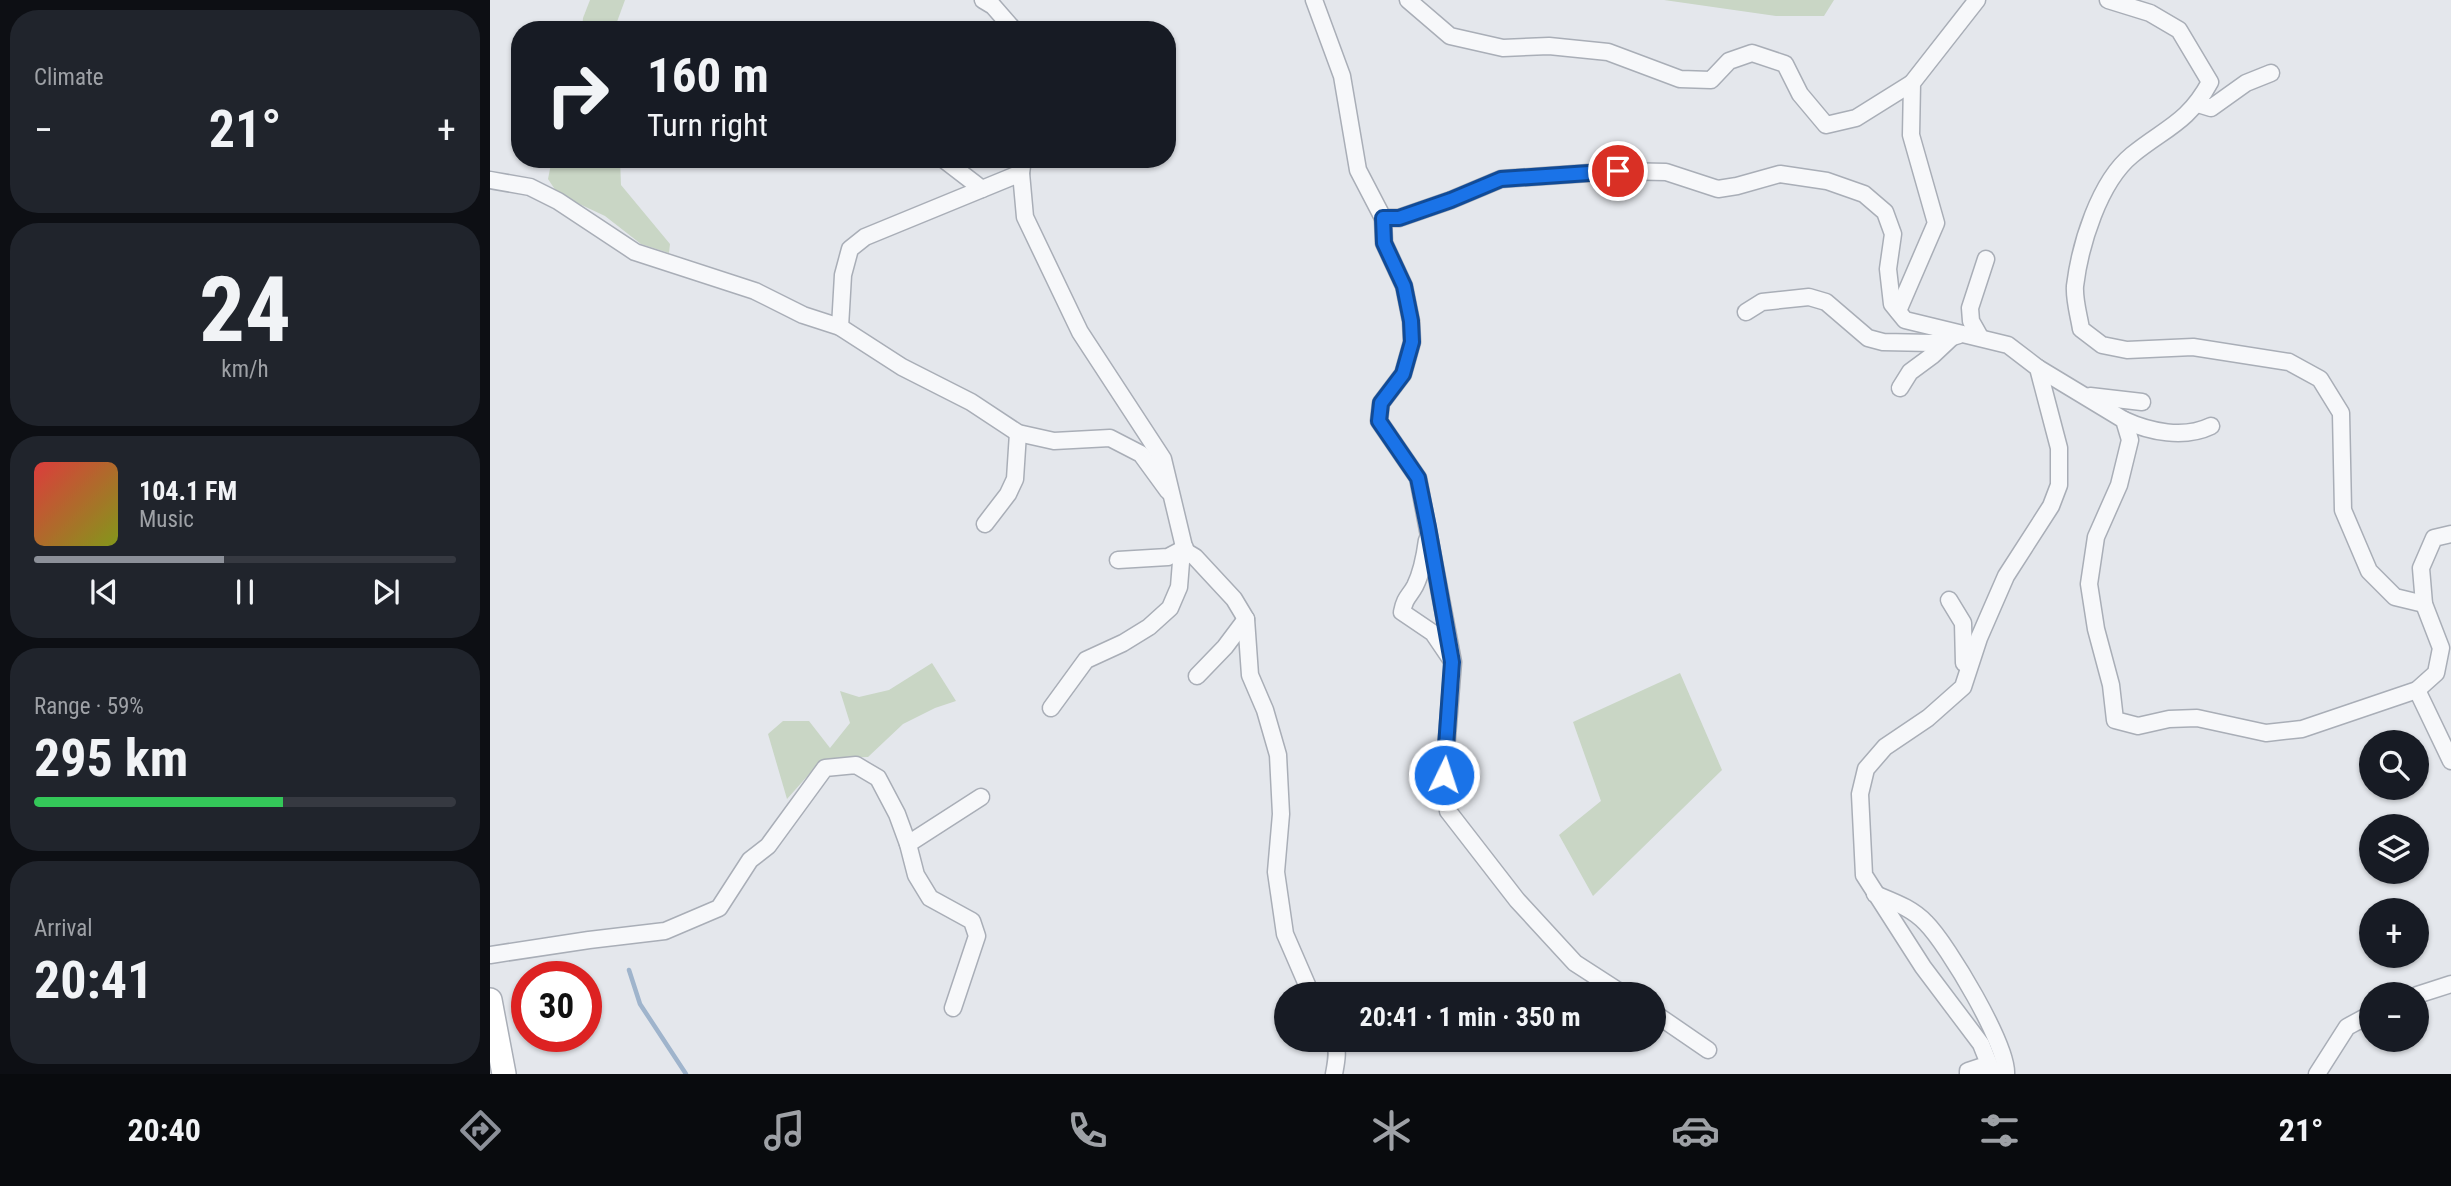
<!DOCTYPE html>
<meta charset="utf-8">
<style>
:root{--surface:#171b24;--page:#20242c;--text:#f1f3f6;--muted:#9ea1a6;--line:#363941;--accent:#8c9099}
body{margin:0;font-family:"Roboto Condensed",sans-serif;background:var(--page);color:var(--text);height:100vh;display:flex;flex-direction:column;font-size:26px;white-space:nowrap}
*{box-sizing:border-box;margin:0}
p{font-size:23px;color:var(--muted)}
.icon{flex:none;width:38px;height:38px;fill:none;stroke:currentColor;stroke-width:2;stroke-linecap:round;stroke-linejoin:round}
.map{position:relative;flex:1;overflow:hidden}
.panel{display:flex;flex-direction:column;gap:10px;padding:10px;background:#0d0f14;width:490px}
.panel>*{flex:none}
.hud{position:absolute;left:21px;top:21px;width:665px;height:147px;border-radius:28px;box-shadow:0 2px 5px #0004;background:#171b24;color:var(--text);overflow:hidden}
.controls{position:absolute;left:1869px;top:730px;display:grid;gap:14px}
.controls a{display:grid;place-items:center;width:70px;height:70px;border-radius:50%;background:var(--surface);box-shadow:0 2px 5px #0004;font-size:35px}
.speed{position:absolute;left:21px;top:961px;display:flex;gap:14px;font-size:35px;font-weight:700;text-align:center}
.speed>*{display:grid;place-content:center;width:91px;height:91px;border-radius:50%;background:var(--surface);box-shadow:0 2px 5px #0004;line-height:1}
.speed .limit{border:10px solid #d22;background:#fff;color:#111}
.pin{position:absolute;display:grid;place-items:center;width:60px;height:60px;color:#fff;margin:-30px;border:4px solid #fff;border-radius:50%;box-shadow:0 2px 7px #0007}
.me{position:absolute;width:77px;margin:-38px;rotate:4deg;stroke-linejoin:round;filter:drop-shadow(0 0 5px #0008)}
.turn{display:flex;align-items:center;gap:24px;height:147px;padding:0 21px;font-size:32px}
.turn .icon{width:91px;height:91px;stroke-width:2.5}
.turn b{display:block;font-size:49px;line-height:60px}
.big{font-size:52px;font-weight:700;line-height:1.1}
.panel .card{flex:1;display:flex;flex-direction:column;justify-content:center;gap:10px;min-width:0;padding:0 24px;border-radius:28px;background:var(--page)}
.panel .dial{align-items:center;gap:0}
.dial b{font-size:91px;line-height:1}
.song{display:flex;align-items:center;gap:21px}
.cover{width:84px;height:84px;border-radius:10px;background:linear-gradient(135deg,hsl(0 70% 55%),hsl(70 70% 35%))}
.played{height:7px;border-radius:4px;background:linear-gradient(90deg,var(--accent) 45%,var(--line) 45%)}
.keys{display:flex;justify-content:space-around;direction:ltr}
.heat{display:flex;justify-content:space-between;align-items:center;font-size:38px;direction:ltr}
.charge{height:10px;border-radius:5px;background:linear-gradient(90deg,#34c759 59%,var(--line) 0)}
.trip{position:absolute;left:784px;top:982px;width:392px;height:70px;border-radius:35px;background:var(--surface);box-shadow:0 2px 5px #0004;font-weight:700;line-height:70px;text-align:center}
.menu{display:flex;height:112px;justify-content:space-around;align-items:center;background:#090b0e;color:var(--muted)}
.menu .icon{width:49px;height:49px}
.menu .current{color:var(--accent)}
.menu b{font-size:32px;color:var(--text)}
main{display:flex;flex:1;min-height:0}
.map>svg:first-child{display:block}
.green{fill:#c9d6c5}
.lines{fill:none;stroke-linecap:round;stroke-linejoin:round}
.stream{stroke:#9fb4cc;stroke-width:4.5}
.street-casing{stroke:#a9aeb7;stroke-width:19}
.secondary-casing{stroke:#a9aeb7;stroke-width:26}
.street{stroke:#f7f8fa;stroke-width:16}
.secondary{stroke:#fff;stroke-width:23}
.route-casing{stroke:#114b97;stroke-width:18}
.route{stroke:#1a73e8;stroke-width:12}
</style>
<main>
<section class="panel">
<div class="card"><p>Climate</p>
<div class="heat"><a>−</a><b class="big">21°</b><a>+</a></div>
</div>
<div class="card dial"><b>24</b><p>km/h</p></div>
<div class="card">
<div class="song"><i class="cover"></i><div><b>104.1 FM</b><p>Music</p></div></div>
<div class="played"></div>
<div class="keys"><svg class="icon" aria-label="previous" viewBox="0 0 24 24"><path d="M18 5L8 12l10 7zM5 5v14"/></svg><svg class="icon" aria-label="pause" viewBox="0 0 24 24"><path d="M8 5v14M16 5v14"/></svg><svg class="icon" aria-label="next" viewBox="0 0 24 24"><path d="M6 5l10 7-10 7zM19 5v14"/></svg></div>
</div>
<div class="card"><p>Range · 59%</p><b class="big">295 km</b><div class="charge"></div></div>
<div class="card"><p>Arrival</p><b class="big">20:41</b></div>
</section>
<div class="map">
<svg width="1961" height="1074" viewBox="0 0 1961 1074">
<rect width="100%" height="100%" fill="#e4e7ec"/>
<g class="green">
<path d="M100,0H135L124,30H92L93,18Z"/>
<path d="M1174,0H1344L1334,16H1286Z"/>
<path d="M62,159H130L131,185L180,244L179,253L151,244L115,216L68,194L58,179Z"/>
<path d="M442,663L466,701L445,708L413,724L378,757L342,758L329,763L297,799L278,734L293,721H319L340,748L360,723L350,691L369,697L399,690Z"/>
<path d="M1190,673L1232,770L1103,896L1069,835L1111,801L1083,722Z"/>
</g>
<g class="lines">
<path class="stream" d="M139,970L150,1004L196,1074"/>
<defs>
<g id="street">
<path d="M493,0L503,6L524,30"/>
<path d="M824,0L852,76L868,170L893,218H909L961,200L1011,179L1128,171L1176,172L1228,189L1247,186L1290,174L1337,181L1374,194L1395,212L1403,234L1398,269L1402,304L1415,320L1518,345L1548,368L1569,448V485L1561,506L1516,576L1489,638L1473,687L1438,718L1395,747L1376,769L1370,794L1374,875L1433,967L1491,1044L1503,1074"/>
<path d="M918,0L960,36L1013,48L1059,46L1118,52L1190,79L1221,80L1239,61L1262,53L1295,64L1310,94L1336,125L1366,118L1422,83"/>
<path d="M1618,0L1660,13L1689,30L1720,82C1698,123 1675,128 1642,155C1609,182 1590,245 1585,286C1584,300 1589,316 1591,329L1612,345L1637,350L1703,347L1799,362L1830,379L1851,413L1853,510L1879,571L1905,597L1934,604"/>
<path d="M1708,104L1721,108L1756,83L1781,73"/>
<path d="M453,159L492,189"/>
<path d="M533,159L531,173L535,217L590,332L673,459L695,551L705,557L744,599L756,619L760,675L775,710L788,755L791,814L786,872L795,934L821,994"/>
<path d="M0,180L40,187L68,201L145,252L265,291L313,315L350,327L412,367L481,402L528,433L564,441L620,438L651,454L678,491"/>
<path d="M893,218L894,243L914,286L921,321L922,342L913,374L891,403L889,421L928,478L963,662L954,775L958,811L1027,900L1085,963L1133,994"/>
<path d="M1408,311L1446,223L1421,135L1422,83L1487,0"/>
<path d="M1256,312L1272,302L1319,297L1336,302L1378,338L1393,342L1443,343L1469,335"/>
<path d="M350,327L353,275L360,249L375,237L531,173"/>
<path d="M1490,337L1481,321L1480,308L1496,259"/>
<path d="M1548,368L1634,420L1640,440L1629,485L1606,537L1599,584L1606,629L1621,685L1625,720L1648,726L1679,719L1707,718L1776,733L1812,729L1927,690L1946,673L1951,648L1934,604L1931,568L1944,538L1961,534"/>
<path d="M1410,388L1420,372L1443,355L1460,339"/>
<path d="M1600,396L1652,402"/>
<path d="M1634,420C1660,432 1694,439 1721,426"/>
<path d="M495,524L518,494L525,479L528,433"/>
<path d="M937,540C935,555 932,572 925,586C919,597 915,597 912,612L943,633L960,658"/>
<path d="M628,560L678,557L695,548"/>
<path d="M1459,600L1473,623L1474,663"/>
<path d="M707,676L735,647L756,619"/>
<path d="M1927,690L1961,761"/>
<path d="M561,708L596,660L633,643L659,627L680,608L689,587L691,562L695,551"/>
<path d="M418,844L491,797"/>
<path d="M1385,894C1404,902 1422,908 1436,923C1458,945 1518,1046 1516,1074"/>
<path d="M0,955L99,940L175,931L229,908L260,860L278,846L335,768L366,765L388,778L407,814L418,844L426,875L440,898L482,921L487,936L463,1008"/>
<path d="M1927,995L1961,984"/>
<path d="M1164,1013L1218,1050"/>
<path d="M844,1040C849,1050 846,1063 844,1074"/>
<path d="M1478,1074V1071L1490,1067L1494,1074"/>
<path d="M1827,1074L1857,1027L1881,1014"/>
</g>
<path id="secondary" d="M0,1000L14,1074"/>
</defs>
<use href="#street" class="street-casing"/>
<use href="#secondary" class="secondary-casing"/>
<use href="#street" class="street"/>
<use href="#secondary" class="secondary"/>
</g>
<g class="lines">
<defs>
<path id="route" d="M954,775L962,662L938,527L928,478L889,421L891,403L913,374L922,342L921,321L914,286L894,243L893,218H909L961,200L1011,179L1128,171"/>
</defs>
<use href="#route" class="route-casing"/>
<use href="#route" class="route"/>
</g>
</svg>
<div class="controls">
<a><svg class="icon" aria-label="search" viewBox="0 0 24 24"><circle cx="10" cy="10" r="6"/><path d="M15 15l6 6"/></svg></a>
<a><svg class="icon" aria-label="layers" viewBox="0 0 24 24"><path d="M12 4l9 5-9 5-9-5zM3 14l9 5 9-5"/></svg></a>
<a>+</a>
<a>−</a>
</div>
<div class="speed"><div class="limit">30</div></div>
<div class="pin" style="left:1128px;top:171px;background:#d93025"><svg class="icon" aria-label="arrive" viewBox="0 0 24 24"><path d="M6 21V4h12l-3 4 3 4H6"/></svg></div>
<svg class="me" style="left:954px;top:775px" viewBox="-20 -20 40 40"><circle r="17" fill="#1a73e8" stroke="#fff" stroke-width="3"/><path d="M0-11L8 9 0 5-8 9z" fill="#fff"/></svg>
<div class="trip">20:41 · 1 min · 350 m</div>
<div class="hud">
<div class="turn"><svg class="icon" aria-label="right" viewBox="0 0 24 24"><path d="M7 20v-9h11M14 6l5 5-5 5"/></svg><div><b>160 m</b>Turn right</div></div>
</div>
</div>
</main>
<nav class="menu">
<b>20:40</b>
<svg class="icon current" aria-label="directions" viewBox="0 0 24 24"><path d="M12 3l9 9-9 9-9-9zM9 14v-3h6M13 9l2 2-2 2"/></svg>
<svg class="icon" aria-label="music" viewBox="0 0 24 24"><path d="M9 18V5l10-2v13"/><circle cx="6" cy="18" r="3"/><circle cx="16" cy="16" r="3"/></svg>
<svg class="icon" aria-label="phone" viewBox="0 0 24 24"><path d="M5 4h4l2 5-3 2q2 4 5 5l2-3 5 2v4C11 20 4 13 5 4z"/></svg>
<svg class="icon" aria-label="climate" viewBox="0 0 24 24"><path d="M12 3v18M4 7l16 10M4 17L20 7"/></svg>
<svg class="icon" aria-label="car" viewBox="0 0 24 24"><path d="M5 17H2v-5l4-1 3-4h7l3 4 3 1v5h-3M9 17h6M6 11h13"/><circle cx="7" cy="17" r="2"/><circle cx="17" cy="17" r="2"/></svg>
<svg class="icon" aria-label="filters" viewBox="0 0 24 24"><path d="M4 7h16M4 17h16"/><circle cx="9" cy="7" r="2"/><circle cx="15" cy="17" r="2"/></svg>
<b>21°</b>
</nav>
